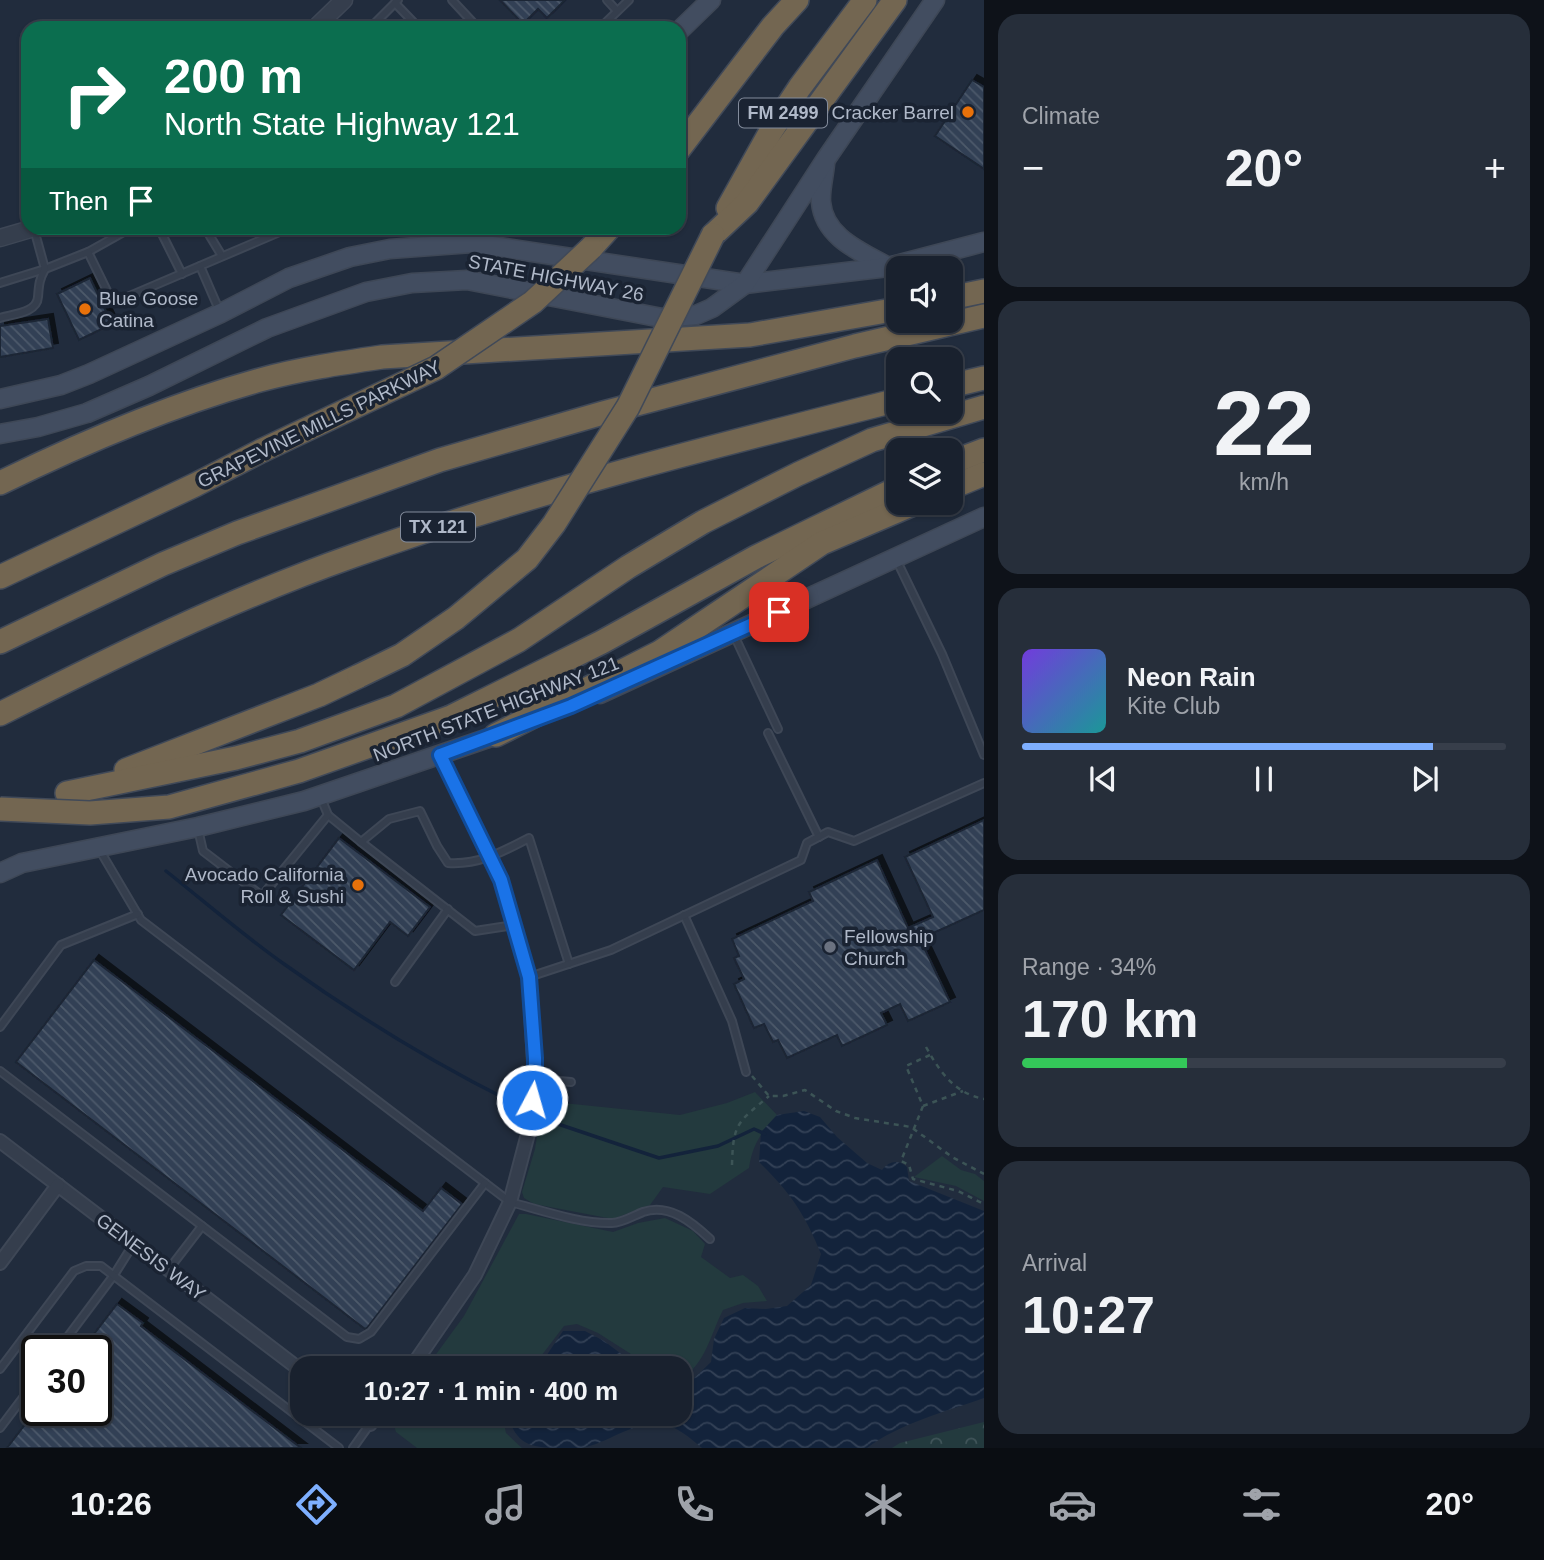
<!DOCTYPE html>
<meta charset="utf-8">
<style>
:root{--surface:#19212e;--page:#262e3a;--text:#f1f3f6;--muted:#9fa3aa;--line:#373e4a;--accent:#7eafff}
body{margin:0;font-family:Arial,sans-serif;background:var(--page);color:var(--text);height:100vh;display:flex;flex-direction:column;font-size:26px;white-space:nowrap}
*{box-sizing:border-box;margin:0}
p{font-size:23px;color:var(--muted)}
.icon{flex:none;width:38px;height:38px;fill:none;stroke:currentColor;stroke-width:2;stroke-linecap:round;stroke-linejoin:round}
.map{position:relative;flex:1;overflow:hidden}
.drawer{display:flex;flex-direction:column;gap:14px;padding:14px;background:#0e1219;width:560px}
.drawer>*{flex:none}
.top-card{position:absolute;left:21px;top:21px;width:665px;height:214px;border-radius:21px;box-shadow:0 2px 5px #0004,0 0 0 2px var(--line);background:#0b6e4f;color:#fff;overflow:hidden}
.controls{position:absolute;left:886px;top:256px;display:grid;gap:14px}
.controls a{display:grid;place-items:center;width:77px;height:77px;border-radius:14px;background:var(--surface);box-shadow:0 2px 5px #0004,0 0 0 2px var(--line);font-size:35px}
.speed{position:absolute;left:21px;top:1335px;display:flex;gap:14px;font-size:35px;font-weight:700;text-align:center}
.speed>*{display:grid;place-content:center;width:91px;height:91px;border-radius:50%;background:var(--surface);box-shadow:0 2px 5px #0004,0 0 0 2px var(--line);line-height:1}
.speed .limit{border:4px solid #111;border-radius:10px;background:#fff;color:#111}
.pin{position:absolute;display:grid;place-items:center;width:60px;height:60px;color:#fff;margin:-30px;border-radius:14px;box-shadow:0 4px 10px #0006}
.me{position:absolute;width:77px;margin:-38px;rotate:6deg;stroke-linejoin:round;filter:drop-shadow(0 0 5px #0008)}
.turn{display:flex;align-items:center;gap:24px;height:147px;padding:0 28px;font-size:32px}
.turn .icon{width:91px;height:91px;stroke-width:2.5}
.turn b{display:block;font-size:49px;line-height:60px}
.then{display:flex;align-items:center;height:66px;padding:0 28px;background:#0003;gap:14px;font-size:26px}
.big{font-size:52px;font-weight:800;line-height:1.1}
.drawer .widget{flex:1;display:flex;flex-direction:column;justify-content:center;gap:10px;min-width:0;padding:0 24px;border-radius:21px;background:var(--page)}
.drawer .dial{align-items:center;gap:0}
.dial b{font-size:91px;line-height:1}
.song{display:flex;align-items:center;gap:21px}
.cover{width:84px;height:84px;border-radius:10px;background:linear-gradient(135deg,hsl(260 70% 55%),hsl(180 70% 35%))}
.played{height:7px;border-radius:4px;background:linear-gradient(90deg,var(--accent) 85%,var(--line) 85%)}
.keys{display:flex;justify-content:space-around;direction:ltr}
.heat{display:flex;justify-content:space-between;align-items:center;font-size:38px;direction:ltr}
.charge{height:10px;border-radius:5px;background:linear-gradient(90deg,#34c759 34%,var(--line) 0)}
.trip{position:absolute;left:290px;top:1356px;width:402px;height:70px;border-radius:21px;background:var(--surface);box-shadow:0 2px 5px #0004,0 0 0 2px var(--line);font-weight:800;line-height:70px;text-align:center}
.tabs{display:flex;height:112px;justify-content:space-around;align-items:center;background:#0a0d12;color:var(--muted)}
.tabs .icon{width:49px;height:49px}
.tabs .on{color:var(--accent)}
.tabs b{font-size:32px;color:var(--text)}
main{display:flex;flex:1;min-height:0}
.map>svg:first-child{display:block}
.grass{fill:#233a3e}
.forest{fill:url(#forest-crowns)}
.water{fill:url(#water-waves)}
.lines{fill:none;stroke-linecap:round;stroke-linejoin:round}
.stream{stroke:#13233b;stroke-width:3.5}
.building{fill:url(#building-back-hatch);stroke:#1c2534;stroke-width:2;filter:url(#shadow)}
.service-casing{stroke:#3e4756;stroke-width:10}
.minor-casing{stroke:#3e4756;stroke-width:16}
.tertiary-casing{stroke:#3e4756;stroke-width:19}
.secondary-casing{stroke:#3e4756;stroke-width:21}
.motorway-casing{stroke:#404958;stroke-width:26}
.path{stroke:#3c5456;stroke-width:2.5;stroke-dasharray:5 5;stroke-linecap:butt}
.service{stroke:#353e4d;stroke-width:6}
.minor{stroke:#353e4d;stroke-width:12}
.tertiary{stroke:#353e4d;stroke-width:16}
.secondary{stroke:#424d60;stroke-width:18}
.motorway{stroke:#736651;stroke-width:23}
.motorway-bridge-casing{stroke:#404958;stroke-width:26;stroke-linecap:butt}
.motorway-bridge{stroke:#736651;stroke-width:23}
.route-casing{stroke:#114b97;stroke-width:18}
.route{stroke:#1a73e8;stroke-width:12}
.food-dot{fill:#e8710a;stroke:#1a2332;stroke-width:2.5}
.worship-dot{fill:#6b7280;stroke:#1a2332;stroke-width:2.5}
.labels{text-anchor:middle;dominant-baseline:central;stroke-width:7;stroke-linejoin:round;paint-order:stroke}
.shield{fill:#1a2332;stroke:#838c9c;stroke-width:2}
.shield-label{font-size:18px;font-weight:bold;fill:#b0b9c9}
.poi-label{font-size:19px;fill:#b0b9c9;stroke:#1a2332;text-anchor:end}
.street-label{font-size:19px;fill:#b0b9c9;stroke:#1a2332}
</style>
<main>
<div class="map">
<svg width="984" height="1448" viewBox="0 0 984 1448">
<defs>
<pattern id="forest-crowns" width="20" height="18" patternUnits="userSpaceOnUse" patternTransform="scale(1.75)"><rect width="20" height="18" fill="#233a3e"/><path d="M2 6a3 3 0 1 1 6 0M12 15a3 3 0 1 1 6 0" fill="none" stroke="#405459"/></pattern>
<pattern id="water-waves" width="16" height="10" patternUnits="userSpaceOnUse" patternTransform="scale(1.75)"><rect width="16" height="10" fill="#13233b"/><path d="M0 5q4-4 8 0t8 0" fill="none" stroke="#334156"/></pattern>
<pattern id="building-back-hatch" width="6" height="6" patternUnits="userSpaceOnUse" patternTransform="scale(1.75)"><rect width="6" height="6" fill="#324054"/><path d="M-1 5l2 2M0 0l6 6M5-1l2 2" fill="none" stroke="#4d5a6b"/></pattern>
<filter id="shadow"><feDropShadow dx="5" dy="-5" stdDeviation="0" flood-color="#0009"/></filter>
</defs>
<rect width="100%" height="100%" fill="#212c3d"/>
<g class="grass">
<path d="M551,1091L565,1095L563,1103L680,1115L727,1103L755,1092L777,1115C762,1131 752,1145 749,1168L710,1194L663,1187L650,1205L613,1219L534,1204L524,1198L522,1192L535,1149L543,1098Z"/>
<path d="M942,1156L961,1170L975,1174L984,1181V1201L956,1186L914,1177Z"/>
<path d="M519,1214H526L613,1232L638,1223L665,1218L693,1231L705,1244L701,1257L730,1278L743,1275L758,1286L767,1301L743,1303L723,1310C711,1333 705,1366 681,1378V1368H653L598,1333L577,1324L564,1326L532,1368H426L464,1316Z"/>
<path d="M393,1414H502L506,1433L522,1448H417L396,1432L391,1416Z"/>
</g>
<path class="forest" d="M984,1422V1448H892L900,1443Z"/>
<g class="water">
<path d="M804,1111L820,1117L837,1137L867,1163L882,1170C889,1161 898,1159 907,1167L909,1181L984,1211V1398C947,1411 898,1424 867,1448H702C690,1438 676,1425 660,1424C631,1422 609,1443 582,1448C575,1448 567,1448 560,1448C532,1448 515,1445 508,1414H681V1384L687,1385L711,1362L714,1339L724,1318L745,1308L766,1309L787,1306L811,1285L821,1254C805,1214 790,1192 759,1162L761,1132L777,1115Z"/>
<path d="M563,1331H585L604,1341L640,1368H538Z"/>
</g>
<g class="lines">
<g class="stream">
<path d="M166,871C205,902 243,935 284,964C361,1019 443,1069 528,1110"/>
<path d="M535,1113L558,1124L659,1158L718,1146L754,1129L765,1134"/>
</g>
</g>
<g class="building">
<path d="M500,0H565L547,18L538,9L523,24Z"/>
<path d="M972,80L984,87V169L935,136Z"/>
<path d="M90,278L112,324L79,340L57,294Z"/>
<path d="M48,319L53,348L0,357V326Z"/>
<path d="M984,820V910L920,939L950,1002L908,1021L900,1004L881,1013L887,1025L842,1046L837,1035L787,1058L778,1040L773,1042L764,1024L754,1028L734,984L744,979L734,958L739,956L732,939L813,901L809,892L877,860L908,928L933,917L905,857Z"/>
<path d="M339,838L430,907L408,936L390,922L354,970L281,915Z"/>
<path d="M94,960L423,1211L441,1188L462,1204L367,1328L365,1329L16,1062Z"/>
<path d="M117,1304L143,1323L141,1326L301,1448H7L36,1410H96V1351H81Z"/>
</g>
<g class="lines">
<defs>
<g id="service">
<path d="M452,0L478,28"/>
<path d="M607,0L617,11"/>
<path d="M395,3L419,28"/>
<path d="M370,28L398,0"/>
<path d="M600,28L629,0"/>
<path d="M159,228L182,274"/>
<path d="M205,228L222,256"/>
<path d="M88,252L131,228"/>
<path d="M200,266L220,312"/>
<path d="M0,283L45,269L88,252L113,303L289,228"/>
<path d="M0,318C13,314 37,313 38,297C39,285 39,280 45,269L34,229"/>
<path d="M896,559L942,654L984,755"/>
<path d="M734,635L778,729"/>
<path d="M768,733L819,837"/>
<path d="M328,815L361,842"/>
<path d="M198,829L203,851L262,896L328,815L321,798"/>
<path d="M99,849L141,920L510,1202C541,1210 580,1224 612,1223C622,1223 633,1216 643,1212C669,1203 692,1222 710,1239"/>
<path d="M684,915L732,1021L746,1072"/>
<path d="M514,925L475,931L361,842L389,819L420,811L437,846L448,863C479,865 502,852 529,838L569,964"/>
<path d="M529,977L611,950L801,860L807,843L828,832L854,841L984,783"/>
<path d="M395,982L448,909"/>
<path d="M0,1027L61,945L138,914"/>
<path d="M0,1071L347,1337L359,1339L371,1332L485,1183"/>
<path d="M535,1079L571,1082"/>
<path d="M169,1269L202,1226"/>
<path d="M57,1351L114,1275L134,1243"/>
<path d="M0,1369L74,1271L86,1266H101L339,1448"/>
<path d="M0,1428L37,1379"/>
<path d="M353,1448L370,1424"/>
</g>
<g id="minor">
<path d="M0,1141L303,1372"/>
<path d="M0,1263L58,1185"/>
<path d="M411,1368L475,1275L510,1202L529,1130L535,1079L529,977L501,879L440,756"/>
<path d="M357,1414L370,1424L377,1414"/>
</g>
<g id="tertiary">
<path d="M315,28L344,0"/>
<path d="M0,238L34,228"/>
</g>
<g id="secondary">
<path d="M679,31L711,0"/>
<path d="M825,164C824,176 820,190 821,202C824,238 862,252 888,267"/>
<path d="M472,243L488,228"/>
<path d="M0,399L61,385L89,374L221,313L289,278L350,257L390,249L472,243L745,284L888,267L984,242"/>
<path d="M0,434L38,427L87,413L149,386L267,328L366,292L412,283L467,280L662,318L696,315L712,308L745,284L826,159L935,0"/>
<path d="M600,694L984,517"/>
<path d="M0,873L22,863L198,827L304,801L509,731"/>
</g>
<g id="motorway">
<path d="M679,149L773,26L797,0"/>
<path d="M728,208L771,131L800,87L865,0"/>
<path d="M713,235L747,203L895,0"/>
<path d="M591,248L609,228"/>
<path d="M950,298L984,291"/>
<path d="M950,386L984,378"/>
<path d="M950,463L984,450"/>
<path d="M0,483C84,442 170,405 260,380C300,369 341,363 382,357L750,335L898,309"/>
<path d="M950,488L984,474"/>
<path d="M0,577L195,485L261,451"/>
<path d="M0,642L163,564L237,533L440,460L603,413L855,346L984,316"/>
<path d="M0,714C115,656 231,599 353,556C531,492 714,446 898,400"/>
<path d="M451,717L602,642L756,557L898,488"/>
<path d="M496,735L660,652L822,543L918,502"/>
<path d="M126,770L319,695L359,676"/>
<path d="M67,793L236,758L300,741L396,706L519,640L628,567L703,522L798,474L872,440L984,407"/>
</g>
</defs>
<use href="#service" class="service-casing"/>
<use href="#minor" class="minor-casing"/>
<use href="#tertiary" class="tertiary-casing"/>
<use href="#secondary" class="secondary-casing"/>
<use href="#motorway" class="motorway-casing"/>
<g class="path">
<path d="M926,1047C940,1072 954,1093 984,1099"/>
<path d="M930,1055L906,1066L923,1106L901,1161L909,1165L913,1179L958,1191L984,1204"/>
<path d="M752,1076L769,1096H783L805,1090L836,1111L855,1118L911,1127L952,1157L984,1174"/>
<path d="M923,1106L963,1091"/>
<path d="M732,1165C733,1121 739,1122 769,1096"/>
</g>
<use href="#service" class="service"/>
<use href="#minor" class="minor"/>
<use href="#tertiary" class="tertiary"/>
<use href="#secondary" class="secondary"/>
<use href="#motorway" class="motorway"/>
<defs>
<g id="motorway-bridge">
<path d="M261,451L436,368L533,302L591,248"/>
<path d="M359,676L402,655L456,618L527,559L554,524L628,407L713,235"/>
<path d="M0,809L90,813L169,807L299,771L451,717"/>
</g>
</defs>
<use href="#motorway-bridge" class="motorway-bridge-casing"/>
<use href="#motorway-bridge" class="motorway-bridge"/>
</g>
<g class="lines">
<defs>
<path id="route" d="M532,1100L535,1079V1058L529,977L501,880L440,755L571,706L779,612"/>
</defs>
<use href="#route" class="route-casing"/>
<use href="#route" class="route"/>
</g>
<g class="food-dot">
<circle cx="968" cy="112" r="7"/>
<circle cx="85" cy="309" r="7"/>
<circle cx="358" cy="885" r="7"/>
</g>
<circle class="worship-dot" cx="830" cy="947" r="7"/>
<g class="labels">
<g class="shield">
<rect x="739" y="98.5" width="88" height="29" rx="5"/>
<rect x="401" y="512.5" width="74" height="29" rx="5"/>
</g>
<g class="shield-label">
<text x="783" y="113">FM 2499</text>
<text x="438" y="527">TX 121</text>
</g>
<g class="poi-label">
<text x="954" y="112">Cracker Barrel</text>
<text x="99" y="298" text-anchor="start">Blue Goose<tspan x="99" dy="22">Catina</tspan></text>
<text x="344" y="874">Avocado California<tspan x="344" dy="22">Roll &amp; Sushi</tspan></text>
<text x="844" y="936" text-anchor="start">Fellowship<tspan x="844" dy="22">Church</tspan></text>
</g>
<g class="street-label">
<text transform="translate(556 278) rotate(11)">STATE HIGHWAY 26</text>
<text transform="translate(319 424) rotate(-26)">GRAPEVINE MILLS PARKWAY</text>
<text transform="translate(496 709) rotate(-21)">NORTH STATE HIGHWAY 121</text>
<text transform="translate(151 1257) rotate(37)">GENESIS WAY</text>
</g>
</g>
</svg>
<div class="controls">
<a><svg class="icon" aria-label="sound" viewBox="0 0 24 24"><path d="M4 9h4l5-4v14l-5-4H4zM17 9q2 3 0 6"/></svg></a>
<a><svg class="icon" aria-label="search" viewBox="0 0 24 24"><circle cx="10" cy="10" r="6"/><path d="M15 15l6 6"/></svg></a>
<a><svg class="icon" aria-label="layers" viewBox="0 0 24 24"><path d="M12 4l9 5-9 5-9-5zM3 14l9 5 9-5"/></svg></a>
</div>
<div class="speed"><div class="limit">30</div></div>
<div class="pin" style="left:779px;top:612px;background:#d93025"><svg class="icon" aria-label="arrive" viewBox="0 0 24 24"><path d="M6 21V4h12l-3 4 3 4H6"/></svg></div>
<svg class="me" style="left:532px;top:1100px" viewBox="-20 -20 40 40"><circle r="17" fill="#1a73e8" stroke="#fff" stroke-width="3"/><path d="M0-11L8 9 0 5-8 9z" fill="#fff"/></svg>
<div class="trip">10:27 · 1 min · 400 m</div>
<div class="top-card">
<div class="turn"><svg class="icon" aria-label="right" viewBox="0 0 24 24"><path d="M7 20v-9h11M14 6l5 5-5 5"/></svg><div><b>200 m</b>North State Highway 121</div></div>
<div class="then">Then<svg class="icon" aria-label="arrive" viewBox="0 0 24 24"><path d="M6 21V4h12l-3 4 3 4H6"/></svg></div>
</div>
</div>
<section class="drawer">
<div class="widget"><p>Climate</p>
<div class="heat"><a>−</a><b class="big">20°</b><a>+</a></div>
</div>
<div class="widget dial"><b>22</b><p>km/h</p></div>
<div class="widget">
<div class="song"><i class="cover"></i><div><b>Neon Rain</b><p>Kite Club</p></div></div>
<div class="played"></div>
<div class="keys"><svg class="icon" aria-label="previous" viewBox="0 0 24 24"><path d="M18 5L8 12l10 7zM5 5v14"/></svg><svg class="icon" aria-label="pause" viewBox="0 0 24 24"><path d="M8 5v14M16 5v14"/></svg><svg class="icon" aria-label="next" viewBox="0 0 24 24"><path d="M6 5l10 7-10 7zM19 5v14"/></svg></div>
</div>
<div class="widget"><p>Range · 34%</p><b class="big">170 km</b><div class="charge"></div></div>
<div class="widget"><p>Arrival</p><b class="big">10:27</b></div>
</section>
</main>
<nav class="tabs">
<b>10:26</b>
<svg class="icon on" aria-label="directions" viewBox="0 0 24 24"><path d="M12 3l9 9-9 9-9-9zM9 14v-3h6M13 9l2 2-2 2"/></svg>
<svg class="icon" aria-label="music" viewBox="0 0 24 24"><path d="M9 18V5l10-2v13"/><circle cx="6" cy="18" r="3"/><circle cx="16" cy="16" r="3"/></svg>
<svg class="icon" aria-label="phone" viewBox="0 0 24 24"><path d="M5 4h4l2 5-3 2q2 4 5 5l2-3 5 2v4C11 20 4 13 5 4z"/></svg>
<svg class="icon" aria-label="climate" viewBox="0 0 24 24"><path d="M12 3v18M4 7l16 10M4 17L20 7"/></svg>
<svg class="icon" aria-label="car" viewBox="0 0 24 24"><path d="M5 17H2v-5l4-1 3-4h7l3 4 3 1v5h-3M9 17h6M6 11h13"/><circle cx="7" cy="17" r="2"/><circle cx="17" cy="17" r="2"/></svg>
<svg class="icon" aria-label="filters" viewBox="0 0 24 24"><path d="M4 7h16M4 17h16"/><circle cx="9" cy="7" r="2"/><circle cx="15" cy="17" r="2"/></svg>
<b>20°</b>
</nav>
